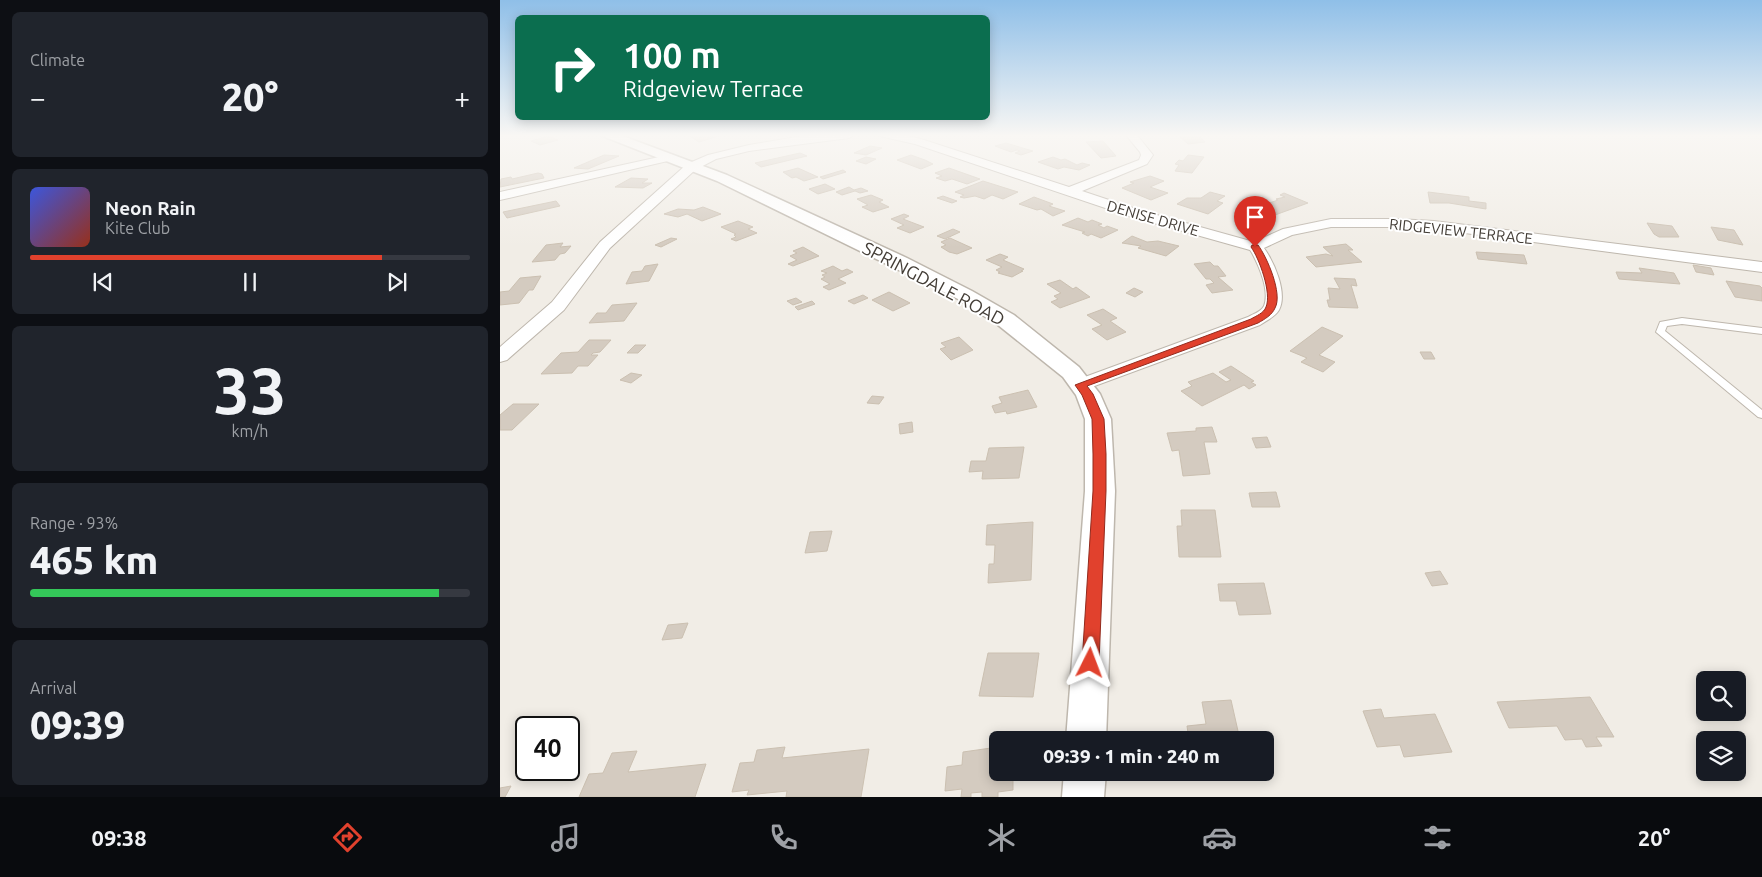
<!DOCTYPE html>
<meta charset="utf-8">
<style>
:root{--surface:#171b24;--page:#20242c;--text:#f1f3f6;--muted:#9ea1a6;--line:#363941;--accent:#e1412d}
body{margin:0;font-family:Ubuntu,sans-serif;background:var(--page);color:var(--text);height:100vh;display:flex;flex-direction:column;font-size:19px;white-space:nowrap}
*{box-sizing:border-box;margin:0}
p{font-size:16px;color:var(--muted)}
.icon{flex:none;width:28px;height:28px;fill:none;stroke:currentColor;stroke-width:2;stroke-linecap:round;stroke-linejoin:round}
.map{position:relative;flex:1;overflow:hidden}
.drawer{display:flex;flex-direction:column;gap:12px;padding:12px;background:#0d0f14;width:500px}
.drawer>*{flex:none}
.hud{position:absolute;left:15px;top:15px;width:475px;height:105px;border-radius:8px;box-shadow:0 2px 12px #0003;background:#0b6e4f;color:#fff;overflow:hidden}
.controls{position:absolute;left:1196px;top:671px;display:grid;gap:10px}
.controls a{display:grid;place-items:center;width:50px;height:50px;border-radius:8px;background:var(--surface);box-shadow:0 2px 12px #0003;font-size:25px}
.speed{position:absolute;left:15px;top:716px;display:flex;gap:10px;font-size:25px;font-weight:700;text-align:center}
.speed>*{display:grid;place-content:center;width:65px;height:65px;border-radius:50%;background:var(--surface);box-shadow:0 2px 12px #0003;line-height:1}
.speed .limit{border:2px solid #111;border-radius:8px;background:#fff;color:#111}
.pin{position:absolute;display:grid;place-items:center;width:42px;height:42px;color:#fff;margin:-51px -21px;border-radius:50% 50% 50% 0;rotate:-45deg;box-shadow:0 0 5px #0007}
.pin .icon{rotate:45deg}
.me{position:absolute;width:55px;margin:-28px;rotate:3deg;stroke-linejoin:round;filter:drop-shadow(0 0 4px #0008)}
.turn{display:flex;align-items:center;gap:18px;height:105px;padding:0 25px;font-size:22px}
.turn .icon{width:65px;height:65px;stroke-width:2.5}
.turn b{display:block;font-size:35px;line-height:42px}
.big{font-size:38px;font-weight:800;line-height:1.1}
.drawer .widget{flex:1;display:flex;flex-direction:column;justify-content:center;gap:8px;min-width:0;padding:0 18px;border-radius:8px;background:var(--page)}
.drawer .dial{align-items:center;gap:0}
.dial b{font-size:65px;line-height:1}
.song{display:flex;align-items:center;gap:15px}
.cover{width:60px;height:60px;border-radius:8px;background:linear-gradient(135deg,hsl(230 70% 55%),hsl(10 70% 35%))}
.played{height:5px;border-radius:2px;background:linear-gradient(90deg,var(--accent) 80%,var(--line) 80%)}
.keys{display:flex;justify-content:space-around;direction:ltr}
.heat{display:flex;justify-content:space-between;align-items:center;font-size:28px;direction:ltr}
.charge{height:8px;border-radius:4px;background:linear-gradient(90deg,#34c759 93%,var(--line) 0)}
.trip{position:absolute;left:489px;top:731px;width:285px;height:50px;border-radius:8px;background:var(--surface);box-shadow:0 2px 12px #0003;font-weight:800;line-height:50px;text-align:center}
.dock{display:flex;height:80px;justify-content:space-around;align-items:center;background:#090b0e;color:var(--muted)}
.dock .icon{width:35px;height:35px}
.dock .selected{color:var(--accent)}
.dock b{font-size:22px;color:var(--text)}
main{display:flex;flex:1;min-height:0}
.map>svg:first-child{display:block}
.building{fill:#d4cbc0;stroke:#cbc0b1}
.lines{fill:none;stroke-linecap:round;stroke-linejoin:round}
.service-casing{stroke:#beb7ad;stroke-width:2}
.minor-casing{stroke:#beb7ad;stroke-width:2}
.tertiary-casing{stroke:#beb7ad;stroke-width:3}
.service{fill:#fff;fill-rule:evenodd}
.minor{fill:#fff;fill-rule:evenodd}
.tertiary{fill:#fff;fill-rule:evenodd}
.route{fill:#e1412d;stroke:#922a1d}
.labels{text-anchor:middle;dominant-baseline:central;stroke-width:4;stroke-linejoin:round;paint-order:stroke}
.far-street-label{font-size:15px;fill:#433d36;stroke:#fff}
.street-label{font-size:18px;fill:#433d36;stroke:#fff}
</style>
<main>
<section class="drawer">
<div class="widget"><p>Climate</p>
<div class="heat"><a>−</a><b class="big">20°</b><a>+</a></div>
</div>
<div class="widget">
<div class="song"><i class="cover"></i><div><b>Neon Rain</b><p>Kite Club</p></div></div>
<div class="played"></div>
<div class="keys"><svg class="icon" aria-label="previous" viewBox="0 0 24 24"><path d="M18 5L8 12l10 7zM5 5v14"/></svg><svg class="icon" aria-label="pause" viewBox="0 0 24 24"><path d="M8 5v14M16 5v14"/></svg><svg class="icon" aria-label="next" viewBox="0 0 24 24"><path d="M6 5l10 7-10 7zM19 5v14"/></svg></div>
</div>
<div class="widget dial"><b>33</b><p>km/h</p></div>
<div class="widget"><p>Range · 93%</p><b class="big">465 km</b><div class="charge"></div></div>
<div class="widget"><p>Arrival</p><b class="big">09:39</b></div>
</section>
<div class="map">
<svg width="1262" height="797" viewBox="0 0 1262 797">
<rect width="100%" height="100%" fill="#f1ede6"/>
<g class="building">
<path d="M188,135H218L219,136L199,142Z"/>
<path d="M678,135H698L705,142L688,144Z"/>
<path d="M48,136L58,140L40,145L31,141Z"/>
<path d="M603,141L616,156L601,158L586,142Z"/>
<path d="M506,143L526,149L533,151L521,155L515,153L520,151L517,150L511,152L495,146Z"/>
<path d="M370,146L382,148L366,155L354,153Z"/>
<path d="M300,153L307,156L261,167L255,163Z"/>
<path d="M104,155L119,156L88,169L74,168Z"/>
<path d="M411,155L425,160L433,164L421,169L397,160Z"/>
<path d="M688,155L704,157L692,173L675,171L679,165L675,164L679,160L683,161Z"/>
<path d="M366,157L376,159L366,164L356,161Z"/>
<path d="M553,157L561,160L565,159L577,165L582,163L590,165L579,170L564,167L558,169L538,162Z"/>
<path d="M298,168L318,177L304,181L296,177L292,178L283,172Z"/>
<path d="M449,168L480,179L467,184L452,179L445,181L436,178L442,176L435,173Z"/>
<path d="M343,170L346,172L323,179L320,177Z"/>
<path d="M38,173L42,174L44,178L0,187L1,179L11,177L12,179Z"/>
<path d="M650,176L664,181L650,187L668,193L651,200L622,188L634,183L630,182Z"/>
<path d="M131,178L148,179L142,183H152L143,188L115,187Z"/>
<path d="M483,181L518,192L503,199L492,195L484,199L475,196L464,198L460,197L464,195L455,192Z"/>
<path d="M325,184L335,189L318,194L309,189Z"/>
<path d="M349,187L354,190L361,188L368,191L360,193L355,191L342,195L336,192Z"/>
<path d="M710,192L725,196L717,201L723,203L708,214L677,204L687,198H701Z"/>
<path d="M928,192L969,197V201L986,203V209L949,203H930Z"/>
<path d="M784,193L808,203L775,215L758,207L778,200L776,199L785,197L780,195Z"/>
<path d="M371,195L383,200L379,202L389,207L373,212L362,207L368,205L357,199Z"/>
<path d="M443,196L457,201L452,203L437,198Z"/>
<path d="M534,197L553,204L549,206L565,211L553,216L541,209L537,210L519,204Z"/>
<path d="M56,201L60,206L7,218L3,212Z"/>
<path d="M203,207L221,214L202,221L187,214L178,217L164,214L178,209L194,210Z"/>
<path d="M404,214L409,216L403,219L424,227L410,233L397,228L404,225L391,219Z"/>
<path d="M578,218L588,222L592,220L602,224L598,225L604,228L607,226L618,230L601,238L591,234L588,236L582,233L585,232L562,225Z"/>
<path d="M238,221L253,227L248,229L257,233L236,241L231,239L236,237L234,235L236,234L221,227Z"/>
<path d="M1147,223L1172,226L1179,237H1159L1154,234Z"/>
<path d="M1211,227L1234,230L1243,245L1218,240Z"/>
<path d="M453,229L460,232L445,239L437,236Z"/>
<path d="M632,236L647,242L658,241L679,246L666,256L638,248L641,246L622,243Z"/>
<path d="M171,238L177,239L161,247L155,245Z"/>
<path d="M450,238L472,248L457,254L449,252L441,247L446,245L441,242Z"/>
<path d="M63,243L60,247L71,246L65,253L60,254L55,260L32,262L46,245Z"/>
<path d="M846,244L853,250H848L862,262L816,267L806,257L826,254L833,256L823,247Z"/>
<path d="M303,247L319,256L293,266L288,264L297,260L290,256L297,253L293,251Z"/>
<path d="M976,252L1024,255L1027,264L978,259Z"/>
<path d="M500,254L508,257L503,260L524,269L521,271H523L512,277L498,273L500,272L496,270L502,267L486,260Z"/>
<path d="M710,262L714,266H718L726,276L718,277L733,290L712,293L706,285L714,283L710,279H706L694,264Z"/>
<path d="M158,264L149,281L126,284L132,272L142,271L145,266Z"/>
<path d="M1193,265L1211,268L1214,275L1196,272Z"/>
<path d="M333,266L342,271L347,269L353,272L338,279L346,283L329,290L323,287L330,284L321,279L325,277L322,275L327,273L321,271Z"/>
<path d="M1139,268L1174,273L1180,284L1119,279L1116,272L1142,273Z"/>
<path d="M41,276L33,290H29L19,303L0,305V292L9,291L20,278Z"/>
<path d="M834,278L855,279L857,286L851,285L858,308L829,307L827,300H830L828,288L840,289Z"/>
<path d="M560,280L573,289L576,287L590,297L560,308L551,302L558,299L554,296L561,293L547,284Z"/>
<path d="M1226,281L1260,286L1262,288V301L1235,297Z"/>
<path d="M634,288L643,292L635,297L626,293Z"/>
<path d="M389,292L410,303L393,311L372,300Z"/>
<path d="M363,295L368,298L354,304L348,301Z"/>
<path d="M296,298L302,302L293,305L287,301Z"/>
<path d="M312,301L315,304L298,310L295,307Z"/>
<path d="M137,303L124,321L89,323L97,313H106L112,305Z"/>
<path d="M603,309L617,318L610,321L626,332L607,340L592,329L602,325L587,315Z"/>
<path d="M822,327L843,336L819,355L835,362L823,372L801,362L807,358L790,351Z"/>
<path d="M459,337L473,350L451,360L440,349L446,347L441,343Z"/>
<path d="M89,340H111L100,352L93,353L91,355H98L88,366H78L72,373L41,374L61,353L78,352Z"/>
<path d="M135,345H146L138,353H127Z"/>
<path d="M920,352H931L935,359H924Z"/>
<path d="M731,366L754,381L751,382L756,385L749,389L744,385L702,406L681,391L692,386L688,382L713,373L726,382L731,380L719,372Z"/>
<path d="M131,373L142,375L131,383L120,380Z"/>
<path d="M528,390L537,407L507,414L506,411L495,413L492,406L502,403L499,397Z"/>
<path d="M372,396L384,397L379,404L367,403Z"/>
<path d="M13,404H39L12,430H0V415Z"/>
<path d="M412,422L413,432L400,434L399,424Z"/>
<path d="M712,427L717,442H704L710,474L683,476L679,450L672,451L667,433L696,431V428Z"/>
<path d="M767,437L771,447L756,448L752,438Z"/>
<path d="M524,447L519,478L482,479L483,471L469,472L471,461H486L489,448Z"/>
<path d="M776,492L780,507H752L749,493Z"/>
<path d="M681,510H715L721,557H679L677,526H682Z"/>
<path d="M533,522L531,580L488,583L489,564H494L495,545H486L487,525Z"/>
<path d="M332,531L327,551L305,553L310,532Z"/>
<path d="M940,571L948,584L932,586L925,573Z"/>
<path d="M764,583L771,614L739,615L736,601H720L718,584Z"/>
<path d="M188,623L182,638L162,640L168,625Z"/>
<path d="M488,653H539L533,697L479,696Z"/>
<path d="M1090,697L1114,737H1096L1102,746L1086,747L1082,739L1065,740L1057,726L1009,728L997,702Z"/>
<path d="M731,700L740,740H689L687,726L706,724L702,702Z"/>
<path d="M881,709L884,718L935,714L952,752L904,757L900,745L877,747L863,711Z"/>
<path d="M285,747L282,758L369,749L361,797H286L287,791L247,795L249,790L232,792L240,763L254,762L257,750Z"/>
<path d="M498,747V772H513V790L498,792V797H482V792L471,793V797H461L462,789L445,791L447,767L462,765L463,752Z"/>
<path d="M137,751L128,772L206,764L195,797H79L89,774L103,773L112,753Z"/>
<path d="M11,786L5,797H0V788Z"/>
</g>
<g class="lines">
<defs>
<path id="service" d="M1182,318L1262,328V334L1182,324L1167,326L1165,331L1262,410V418L1258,417L1156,332L1160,322Z"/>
<g id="minor">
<path d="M354,135L349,138L249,151L216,159L195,170L110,248L64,310L7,360L0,362V347L52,302L100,242L187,164L208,155L249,145L309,135Z"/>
<path d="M375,135H403L421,139L569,187L639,160L641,155L640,152L626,135H637L653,155L647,164L582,191L639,210L754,242L783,229L831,219H897L934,221L1262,262V272L934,229L897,227H831L792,235L764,248C774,262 788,293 779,310C775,317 767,320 760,325L581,391L574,389L571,385L574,381L748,317C753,314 761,312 764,306C770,291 759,266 752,253L750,250L629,216L415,144Z"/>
<path d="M168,155L174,158L172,160L0,200V192Z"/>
</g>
<g id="tertiary">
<path d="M100,135H120L227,175L407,258L472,291L514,315L579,367L600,394L611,419L615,491L606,740H566L585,491V419L576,395L563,377L498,325L458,299L217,181Z"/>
<path d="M564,772H606L604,797H562Z"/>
</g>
</defs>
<use href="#service" class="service-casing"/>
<use href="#minor" class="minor-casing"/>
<use href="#tertiary" class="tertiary-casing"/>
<use href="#service" class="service"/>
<use href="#minor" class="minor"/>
<use href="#tertiary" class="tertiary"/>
</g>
<linearGradient id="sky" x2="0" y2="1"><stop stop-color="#8fbfe8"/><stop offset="0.55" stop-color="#f9f7f4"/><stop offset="1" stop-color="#f9f7f4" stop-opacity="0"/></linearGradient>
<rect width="1262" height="247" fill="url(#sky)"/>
<path class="route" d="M752,245H758C767,257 783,294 775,308C772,315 765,319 758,323L587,386L593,394L604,419L606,454V491L599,663L596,669L590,671L585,669L582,663L593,491V454L592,419L582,395L575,385L751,319C756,316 764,313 766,307C772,293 759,258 751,247Z"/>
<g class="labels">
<g class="far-street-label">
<text transform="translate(653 218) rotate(16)">DENISE DRIVE</text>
<text transform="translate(961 231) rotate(6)">RIDGEVIEW TERRACE</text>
</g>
<g class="street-label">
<text transform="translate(434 283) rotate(28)">SPRINGDALE ROAD</text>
</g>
</g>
</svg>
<div class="controls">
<a><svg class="icon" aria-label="search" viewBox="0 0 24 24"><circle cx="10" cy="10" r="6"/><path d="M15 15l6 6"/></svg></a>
<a><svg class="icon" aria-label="layers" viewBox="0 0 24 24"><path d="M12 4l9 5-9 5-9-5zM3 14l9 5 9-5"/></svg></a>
</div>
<div class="speed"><div class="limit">40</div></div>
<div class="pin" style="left:755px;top:247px;background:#d93025"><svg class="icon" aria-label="arrive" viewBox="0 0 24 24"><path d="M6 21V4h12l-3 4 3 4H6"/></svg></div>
<svg class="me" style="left:590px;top:663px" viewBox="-20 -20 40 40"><path d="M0-17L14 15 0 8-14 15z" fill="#e1412d" stroke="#fff" stroke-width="4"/></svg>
<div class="trip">09:39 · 1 min · 240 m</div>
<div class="hud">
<div class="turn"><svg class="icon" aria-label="right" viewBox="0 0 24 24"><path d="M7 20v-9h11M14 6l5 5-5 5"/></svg><div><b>100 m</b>Ridgeview Terrace</div></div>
</div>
</div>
</main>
<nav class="dock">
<b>09:38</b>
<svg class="icon selected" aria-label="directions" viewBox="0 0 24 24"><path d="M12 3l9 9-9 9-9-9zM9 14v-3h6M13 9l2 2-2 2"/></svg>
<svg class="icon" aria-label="music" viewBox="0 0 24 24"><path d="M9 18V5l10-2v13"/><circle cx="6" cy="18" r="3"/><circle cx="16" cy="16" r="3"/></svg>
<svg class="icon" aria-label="phone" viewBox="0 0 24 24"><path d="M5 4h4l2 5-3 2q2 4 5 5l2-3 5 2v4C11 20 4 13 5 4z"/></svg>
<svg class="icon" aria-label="climate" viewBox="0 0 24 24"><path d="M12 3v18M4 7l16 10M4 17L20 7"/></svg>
<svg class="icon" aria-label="car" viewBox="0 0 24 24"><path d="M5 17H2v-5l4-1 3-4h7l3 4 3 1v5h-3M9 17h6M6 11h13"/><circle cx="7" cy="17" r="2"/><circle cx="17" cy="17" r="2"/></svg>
<svg class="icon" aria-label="filters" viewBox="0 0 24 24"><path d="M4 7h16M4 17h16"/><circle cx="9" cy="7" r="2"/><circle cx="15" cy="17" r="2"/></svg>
<b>20°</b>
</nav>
